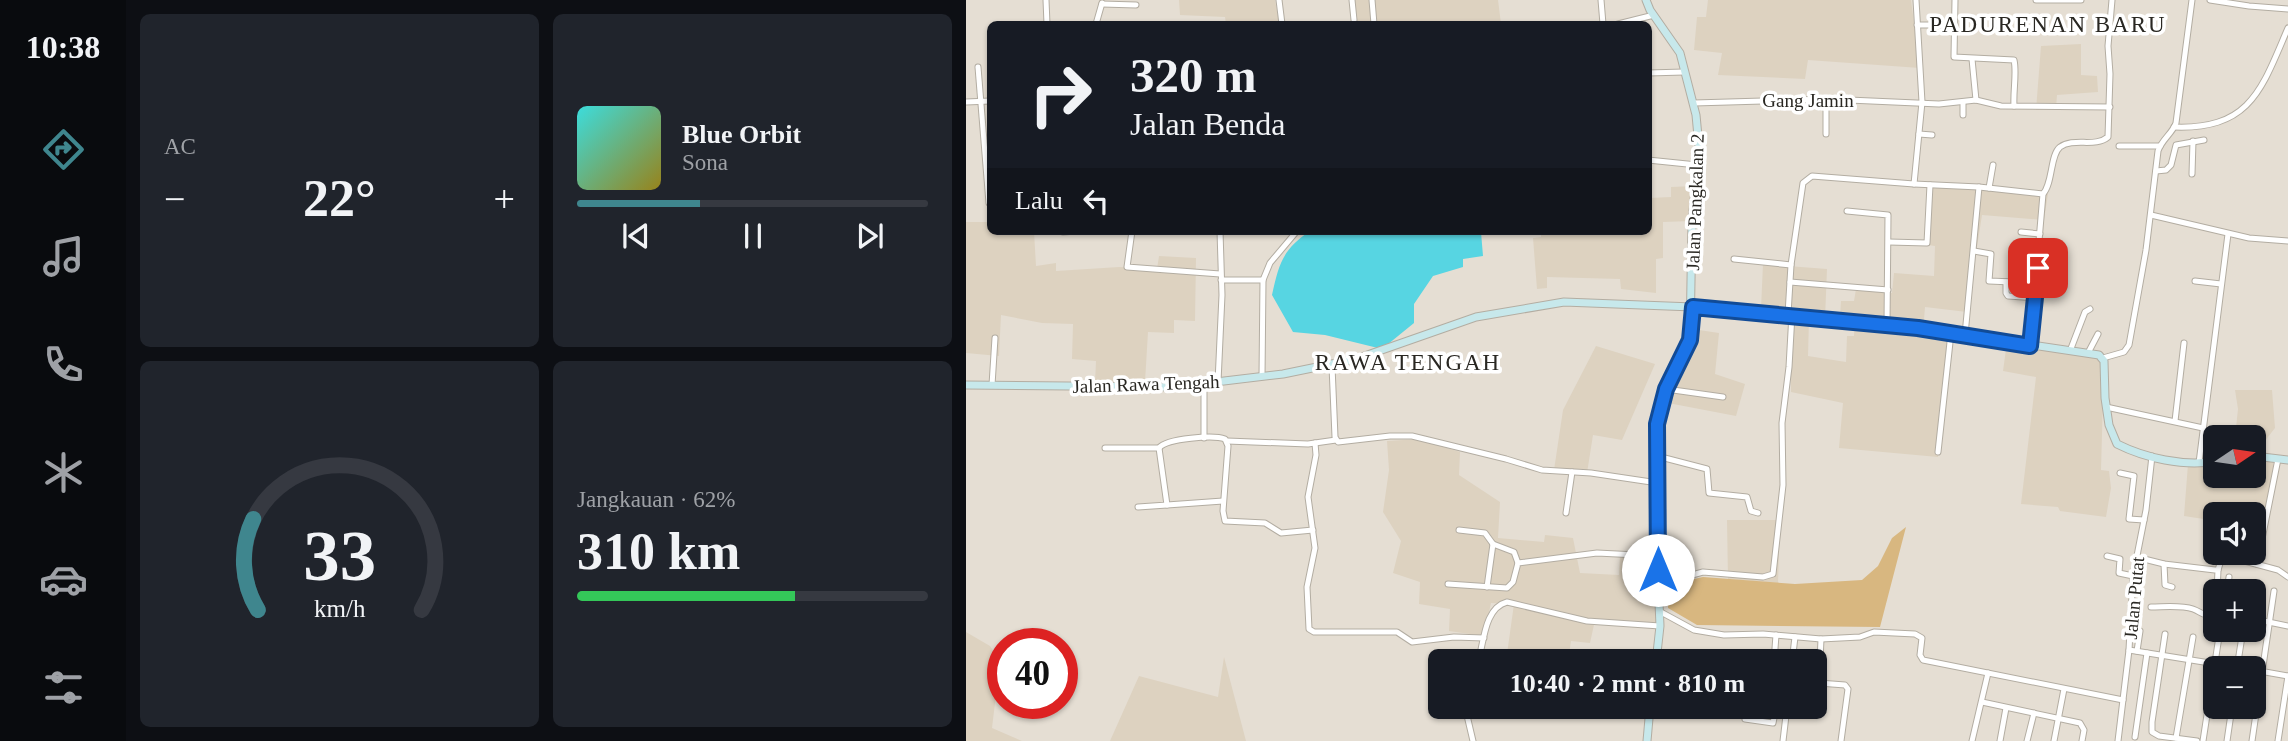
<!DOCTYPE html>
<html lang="id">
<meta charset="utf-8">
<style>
:root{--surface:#171b24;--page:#20242c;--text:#f1f3f6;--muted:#9ea1a6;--line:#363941;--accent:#3f868e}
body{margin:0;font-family:Georgia,serif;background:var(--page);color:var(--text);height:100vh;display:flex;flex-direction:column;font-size:26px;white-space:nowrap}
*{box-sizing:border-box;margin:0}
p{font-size:23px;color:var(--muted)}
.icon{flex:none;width:38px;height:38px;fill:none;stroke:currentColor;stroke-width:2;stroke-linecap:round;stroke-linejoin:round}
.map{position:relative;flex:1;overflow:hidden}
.sheet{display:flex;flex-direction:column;gap:14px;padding:14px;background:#0d0f14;width:840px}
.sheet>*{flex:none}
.banner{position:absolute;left:21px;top:21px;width:665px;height:214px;border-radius:10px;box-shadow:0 2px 5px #0004;background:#171b24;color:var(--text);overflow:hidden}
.needle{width:46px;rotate:77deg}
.fabs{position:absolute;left:1237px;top:425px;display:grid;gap:14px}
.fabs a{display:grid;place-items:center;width:63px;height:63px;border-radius:10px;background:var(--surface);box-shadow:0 2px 5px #0004;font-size:35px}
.speed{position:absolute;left:21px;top:628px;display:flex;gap:14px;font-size:35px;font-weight:700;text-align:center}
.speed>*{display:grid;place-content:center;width:91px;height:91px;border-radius:50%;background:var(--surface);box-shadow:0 2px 5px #0004;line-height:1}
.speed .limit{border:10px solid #d22;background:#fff;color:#111}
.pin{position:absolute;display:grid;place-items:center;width:60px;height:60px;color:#fff;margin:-30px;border-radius:14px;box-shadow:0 4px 10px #0006}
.me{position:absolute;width:77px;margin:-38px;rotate:0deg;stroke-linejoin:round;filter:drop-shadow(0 0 5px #0008)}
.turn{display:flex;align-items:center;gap:24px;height:147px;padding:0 28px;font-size:32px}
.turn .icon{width:91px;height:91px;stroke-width:2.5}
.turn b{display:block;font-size:49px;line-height:60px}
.then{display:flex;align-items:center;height:66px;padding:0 28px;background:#0003;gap:14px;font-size:26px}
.big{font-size:52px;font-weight:700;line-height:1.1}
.sheet .tile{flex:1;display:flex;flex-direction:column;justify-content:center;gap:10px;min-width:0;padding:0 24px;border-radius:10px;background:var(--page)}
.sheet .dial{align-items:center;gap:0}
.dial svg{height:182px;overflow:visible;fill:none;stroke:var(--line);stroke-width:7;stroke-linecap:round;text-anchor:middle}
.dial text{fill:var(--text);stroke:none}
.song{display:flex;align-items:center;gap:21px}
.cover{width:84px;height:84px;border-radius:10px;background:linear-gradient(135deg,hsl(180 70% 55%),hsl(50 70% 35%))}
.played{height:7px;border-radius:4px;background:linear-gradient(90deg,var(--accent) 35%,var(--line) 35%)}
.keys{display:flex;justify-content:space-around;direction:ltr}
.heat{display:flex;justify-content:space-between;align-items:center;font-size:38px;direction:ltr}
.charge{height:10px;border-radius:5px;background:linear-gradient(90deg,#34c759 62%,var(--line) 0)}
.sheet .tiles{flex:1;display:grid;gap:14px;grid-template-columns:repeat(2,1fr)}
.trip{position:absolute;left:462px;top:649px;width:399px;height:70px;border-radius:10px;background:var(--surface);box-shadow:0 2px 5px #0004;font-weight:700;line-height:70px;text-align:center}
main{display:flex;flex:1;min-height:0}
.menu{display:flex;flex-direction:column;width:126px;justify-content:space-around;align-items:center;background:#090b0e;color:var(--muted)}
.menu .icon{width:49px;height:49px}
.menu .on{color:var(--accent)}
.menu b{font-size:32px;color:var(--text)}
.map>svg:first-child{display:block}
.built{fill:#ddd2c0}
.green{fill:#d8b780}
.water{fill:#57d5e2}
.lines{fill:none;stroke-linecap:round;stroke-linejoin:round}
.street-casing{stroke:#b3ada2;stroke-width:7}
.secondary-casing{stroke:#b3ada2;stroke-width:9}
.street{stroke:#fff;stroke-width:5}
.secondary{stroke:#c7e8eb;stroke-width:7}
.route-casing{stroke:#114b97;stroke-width:18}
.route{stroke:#1a73e8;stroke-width:12}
.labels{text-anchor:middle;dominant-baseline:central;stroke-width:7;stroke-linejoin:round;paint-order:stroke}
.street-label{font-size:19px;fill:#292722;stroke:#fff}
.quarter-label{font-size:23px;letter-spacing:2px;fill:#292722;stroke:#fff}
</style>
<main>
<nav class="menu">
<b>10:38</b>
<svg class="icon on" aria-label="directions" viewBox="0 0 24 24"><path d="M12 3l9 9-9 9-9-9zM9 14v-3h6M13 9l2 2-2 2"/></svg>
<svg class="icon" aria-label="music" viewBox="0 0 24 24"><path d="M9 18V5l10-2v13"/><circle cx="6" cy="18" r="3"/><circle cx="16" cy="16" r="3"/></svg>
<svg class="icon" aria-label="phone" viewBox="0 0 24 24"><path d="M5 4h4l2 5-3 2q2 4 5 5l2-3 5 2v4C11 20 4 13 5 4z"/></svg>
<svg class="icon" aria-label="climate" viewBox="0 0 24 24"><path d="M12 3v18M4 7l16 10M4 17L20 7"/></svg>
<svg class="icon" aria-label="car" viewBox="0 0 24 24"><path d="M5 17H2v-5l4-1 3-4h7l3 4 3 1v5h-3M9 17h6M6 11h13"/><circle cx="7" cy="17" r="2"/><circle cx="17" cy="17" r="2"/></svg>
<svg class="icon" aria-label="filters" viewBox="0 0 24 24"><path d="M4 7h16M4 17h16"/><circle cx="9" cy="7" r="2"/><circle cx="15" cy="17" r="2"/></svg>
</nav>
<section class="sheet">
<div class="tiles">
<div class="tile"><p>AC</p>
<div class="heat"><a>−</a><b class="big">22°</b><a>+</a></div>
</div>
<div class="tile">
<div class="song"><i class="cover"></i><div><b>Blue Orbit</b><p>Sona</p></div></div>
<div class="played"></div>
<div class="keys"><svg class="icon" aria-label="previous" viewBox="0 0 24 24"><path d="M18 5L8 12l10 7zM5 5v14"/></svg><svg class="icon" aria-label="pause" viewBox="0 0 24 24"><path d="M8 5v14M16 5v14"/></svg><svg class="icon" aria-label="next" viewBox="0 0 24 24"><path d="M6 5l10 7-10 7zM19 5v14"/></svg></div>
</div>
<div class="tile dial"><svg viewBox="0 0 100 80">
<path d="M14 69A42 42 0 1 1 86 69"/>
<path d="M14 69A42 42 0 0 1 12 29" stroke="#3f868e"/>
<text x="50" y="56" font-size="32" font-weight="700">33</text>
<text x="50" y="72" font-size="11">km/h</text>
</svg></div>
<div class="tile"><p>Jangkauan · 62%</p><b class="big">310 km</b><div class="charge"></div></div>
</div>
</section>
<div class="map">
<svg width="1322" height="741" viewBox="0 0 1322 741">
<rect width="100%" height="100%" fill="#e5ded3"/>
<g class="built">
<path d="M213,0H309L313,22L334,24H260L259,17L214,15Z"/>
<path d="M384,0H532L535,24H386Z"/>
<path d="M742,0H945L954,68L842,60L839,79L752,75L756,53L728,50L731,17H740Z"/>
<path d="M1115,44V75L1131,76L1132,92L1091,95L1090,108L1070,110L1075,46Z"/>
<path d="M967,183L1082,194L1078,220L1016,215L1001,312L959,307L957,332L987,338L972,457L873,448L877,403L825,392V313L795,309L797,264L861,269L859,319H843L842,356L880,362L881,336H888L889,319L874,317L875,301H888L890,289L926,293L928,273L968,276L969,246L962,245Z"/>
<path d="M729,186L725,221L697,222V258L690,259V293L655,289L654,279L581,277V288L571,289L567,238L575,237V231H682L683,198L705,197V187Z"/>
<path d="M0,222H24V231H68L70,266L90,263V271L153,267L191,269L193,256L230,258L229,321L208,320V333L182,332L179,382L129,383L130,361L106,359L107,324L76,323L35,315L33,356L0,353Z"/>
<path d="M733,330L753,333L749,374L779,384L770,416L702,403L711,373L722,363Z"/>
<path d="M1041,342L1131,356L1138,361L1135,470L1143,471L1145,488L1140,517L1094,511L1092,507L1055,504L1070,377L1037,371Z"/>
<path d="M630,346L689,364L656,440L627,435L621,473L588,470L597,410Z"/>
<path d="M1269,390H1306L1309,428L1291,451L1308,455L1303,514L1245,510L1244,520L1218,516L1222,464L1249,465L1250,476H1288V438L1269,437L1272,409Z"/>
<path d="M453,439L494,452L493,475L534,502L532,538L578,542L579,535L607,538L614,573L653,575L654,556L675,557V577L689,576L691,623L629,620L624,643L605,641L602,661H540L548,604L525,603L518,636L483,631L484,609L453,604L454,582L427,573L435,541L417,512L423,470L421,441Z"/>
<path d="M761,520H814L812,583L762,579Z"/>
<path d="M0,632L24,646L34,661L26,728L56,741H0Z"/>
<path d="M258,657L280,741H144L173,676L252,697Z"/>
</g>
<path class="green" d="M940,527L914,627L731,625L702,608V585L737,577L829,584L896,580L912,566L926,538Z"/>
<path class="water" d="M344,231L515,232L517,256L497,259V267L467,276L448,304V323L416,349L359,335L327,332L306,295C313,264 316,250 344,231Z"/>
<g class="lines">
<defs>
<g id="street">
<path d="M80,0L81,24"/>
<path d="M313,0L316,24"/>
<path d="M386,0L388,20"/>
<path d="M406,0L408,24"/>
<path d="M635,0L637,24"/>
<path d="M989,0L988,57L1048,60C1051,73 1047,90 1048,106"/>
<path d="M1070,0H1115"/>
<path d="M1244,0L1283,6L1322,9"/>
<path d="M136,4L170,5"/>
<path d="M130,24L136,3"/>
<path d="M652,24L688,15"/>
<path d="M951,25H989"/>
<path d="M1006,59L1010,100"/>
<path d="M12,67L23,203"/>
<path d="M682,73L718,72"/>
<path d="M0,102L24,101"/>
<path d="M997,102V115"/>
<path d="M728,103L860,99L973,104L1010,100L1035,106L1144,107"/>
<path d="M1208,127C1285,130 1296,88 1322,28"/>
<path d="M860,134V99"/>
<path d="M953,134L966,135"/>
<path d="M1153,146H1194"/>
<path d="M682,160L731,165"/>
<path d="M1190,171L1200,170L1205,165L1210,145L1238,140"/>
<path d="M1226,174L1227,141"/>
<path d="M948,184L1013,187L1077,194"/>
<path d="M1023,188L1027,165"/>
<path d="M881,211L922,215L921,325"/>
<path d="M1185,215L1283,238L1322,241"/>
<path d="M166,231L161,267L254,274"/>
<path d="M97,232L110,231"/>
<path d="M1055,232L1074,234"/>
<path d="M923,242L961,243L964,185"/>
<path d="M1008,251L1025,254L1023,281L1071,283"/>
<path d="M768,259L825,265"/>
<path d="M255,280H297"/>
<path d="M1229,281L1255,284"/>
<path d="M824,282L922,290"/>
<path d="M1040,282V293L1042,296L1070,298"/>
<path d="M822,314L825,265L837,183L846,176L948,184L956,102L950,0"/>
<path d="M999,335L1013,187"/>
<path d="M1064,346L1077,194C1087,183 1084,155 1094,147C1108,137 1129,148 1142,137L1144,74L1142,46L1146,0"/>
<path d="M1104,351L1119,312L1124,309"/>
<path d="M1122,353L1132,334"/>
<path d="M1137,358L1158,352L1163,345L1180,250L1192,151C1196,139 1206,134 1210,123L1226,0"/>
<path d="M366,366L369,437L372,442L424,436H446L540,459L576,470L625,473L692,483"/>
<path d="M296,376L297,280L304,263L331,231"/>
<path d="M252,382L256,295L254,231"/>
<path d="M26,385L29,338"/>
<path d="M700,389L757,397"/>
<path d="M1140,407L1237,428"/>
<path d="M1209,421L1218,343"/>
<path d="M238,438V384"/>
<path d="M261,441L342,444L370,440"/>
<path d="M349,443L350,455L342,497L349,548L341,587L343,629L348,632H431L446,642L488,637L518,638"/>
<path d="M139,448H193L201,505L172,507"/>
<path d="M193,448C201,438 248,435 259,439L262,446L257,511L259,521L299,523L315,533L347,530"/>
<path d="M972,452L985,333"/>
<path d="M691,456L741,469L743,493L781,497L785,511L792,513"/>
<path d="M1233,463L1262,234"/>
<path d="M1154,473L1168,476L1163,519L1178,520"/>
<path d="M201,505L257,501"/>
<path d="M600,513L606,472"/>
<path d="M493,530L519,533L527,544L548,552L552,563"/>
<path d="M1141,556L1154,559L1153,573L1167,576"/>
<path d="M1170,557L1198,564L1249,570H1252L1256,557L1260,556L1312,570L1322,577"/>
<path d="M1198,564L1199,585L1206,587"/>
<path d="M1291,564L1312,459"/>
<path d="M482,584L541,588L547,582L552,563L631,553L691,556"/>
<path d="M693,584L737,572L797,577L807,574L817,485L816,423L823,367L826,314"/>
<path d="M521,587L527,544"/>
<path d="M1251,592L1252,570"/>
<path d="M1261,592L1263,577"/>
<path d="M1283,592L1284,586"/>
<path d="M1185,607C1198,607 1215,605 1227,609C1236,612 1238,618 1248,613L1250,606"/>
<path d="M693,611L728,630L758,635L797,634L855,639L894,637L908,632L949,634L956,638L954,655L957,660L1157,700"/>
<path d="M1288,619L1322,626"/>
<path d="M1199,634L1186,722V732L1193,736L1231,741"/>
<path d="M855,639L853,683L879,685L882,689L875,741"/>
<path d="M1163,650L1275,668"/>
<path d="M1171,651L1174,631"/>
<path d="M512,662C518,643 518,608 541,602L621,621L694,626"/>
<path d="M808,662L810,635"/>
<path d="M826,662L829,637"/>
<path d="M1271,668L1277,630"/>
<path d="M1288,670L1322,676"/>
<path d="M1016,702L1114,723L1118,730L1116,741"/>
<path d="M499,707L507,741"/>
<path d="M663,707L684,710"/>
<path d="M803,707V711L820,714"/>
<path d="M783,708L803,711"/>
<path d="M779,719L807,723L809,713"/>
<path d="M1169,737L1181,653"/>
<path d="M1210,738L1227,637"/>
<path d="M817,741L821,707"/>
<path d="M1006,741L1022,673"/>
<path d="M1034,741L1040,708"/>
<path d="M1061,741L1068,713"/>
<path d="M1088,741L1098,689"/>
<path d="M1152,741L1163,650L1167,576L1180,510L1186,456"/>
<path d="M1237,741L1254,630"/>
<path d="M1261,741L1266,707"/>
<path d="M1286,741L1308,591"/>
<path d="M1312,741L1322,676"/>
</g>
<g id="secondary">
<path d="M680,0L684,10L714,53L730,115L733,147L726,222L724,340L700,389L691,424V556L694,626L690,662"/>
<path d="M0,385L208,387L317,374L390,359L510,317L598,302L727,307L826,314L952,328L1133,355L1138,361L1139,398L1143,425L1151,444C1179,458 1218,467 1250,461"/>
<path d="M1288,456L1322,460"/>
<path d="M681,741L684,707"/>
</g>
</defs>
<use href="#street" class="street-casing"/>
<use href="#secondary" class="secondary-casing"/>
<use href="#street" class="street"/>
<use href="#secondary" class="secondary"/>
</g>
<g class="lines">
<defs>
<path id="route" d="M692,570L691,424L700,389L724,340L727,307L952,328L1064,346L1072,268"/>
</defs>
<use href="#route" class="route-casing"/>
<use href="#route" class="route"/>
</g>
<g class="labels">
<g class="street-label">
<text x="842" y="100">Gang Jamin</text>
<text transform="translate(729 202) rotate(-88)">Jalan Pangkalan 2</text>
<text transform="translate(180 384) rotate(-2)">Jalan Rawa Tengah</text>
<text transform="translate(1168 598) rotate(-85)">Jalan Putat</text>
</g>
<g class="quarter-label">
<text x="1082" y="24">PADURENAN BARU</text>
<text x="442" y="362">RAWA TENGAH</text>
</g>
</g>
</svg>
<div class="fabs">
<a><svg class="needle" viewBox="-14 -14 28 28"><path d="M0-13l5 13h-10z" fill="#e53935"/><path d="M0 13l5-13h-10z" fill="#9ea1a6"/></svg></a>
<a><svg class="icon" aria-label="sound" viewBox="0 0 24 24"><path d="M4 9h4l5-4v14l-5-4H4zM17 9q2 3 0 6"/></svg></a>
<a>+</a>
<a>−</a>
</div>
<div class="speed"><div class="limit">40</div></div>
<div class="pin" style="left:1072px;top:268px;background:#d93025"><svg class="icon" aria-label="arrive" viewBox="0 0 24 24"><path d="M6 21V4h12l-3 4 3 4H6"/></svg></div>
<svg class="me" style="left:692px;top:570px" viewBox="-20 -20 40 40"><circle r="19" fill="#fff"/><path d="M0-13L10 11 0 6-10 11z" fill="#1a73e8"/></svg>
<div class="trip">10:40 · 2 mnt · 810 m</div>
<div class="banner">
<div class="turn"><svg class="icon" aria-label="right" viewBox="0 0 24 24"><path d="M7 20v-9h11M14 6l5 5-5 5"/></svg><div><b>320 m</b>Jalan Benda</div></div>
<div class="then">Lalu<svg class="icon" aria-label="left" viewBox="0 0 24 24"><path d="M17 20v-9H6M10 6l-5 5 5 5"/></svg></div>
</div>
</div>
</main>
